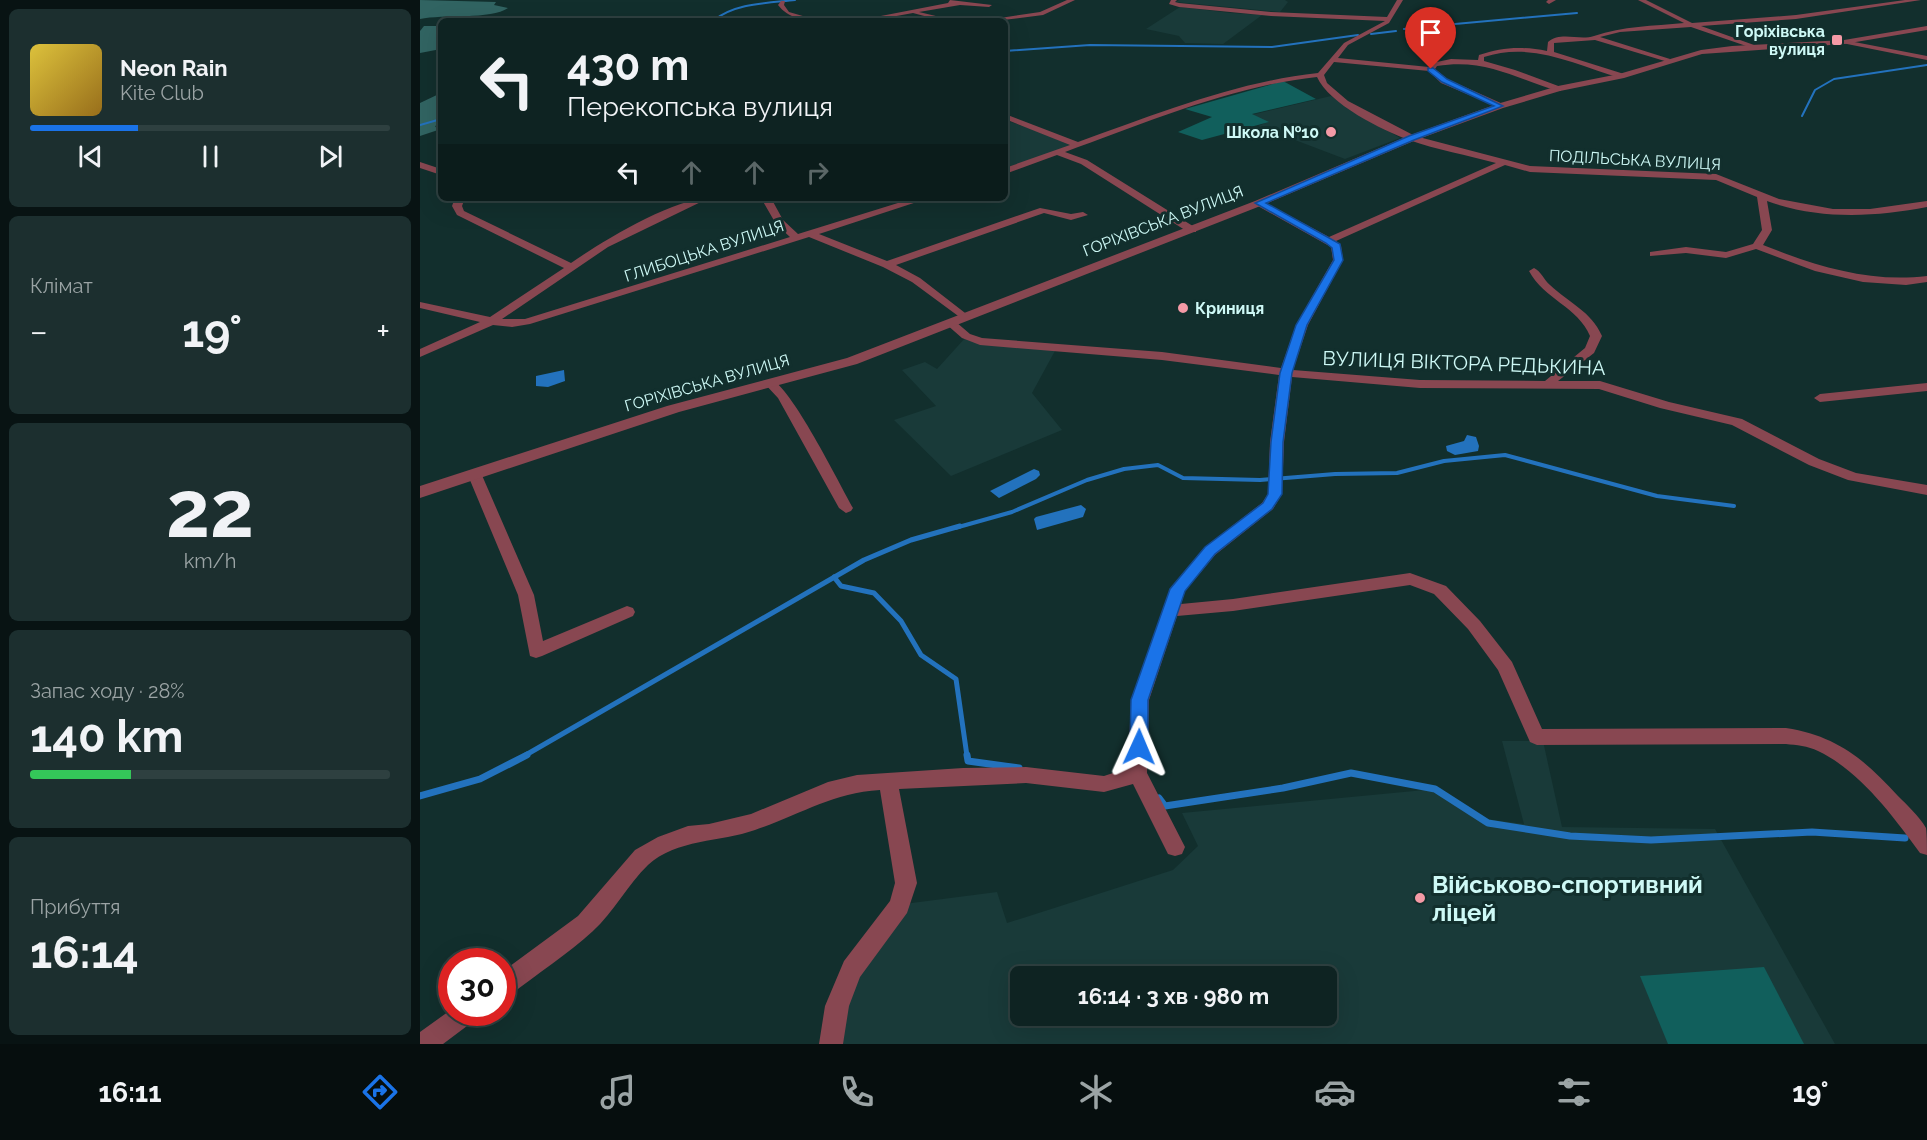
<!DOCTYPE html>
<html lang="uk">
<meta charset="utf-8">
<style>
:root{--surface:#0e2322;--page:#1c2f2f;--text:#f1f3f6;--muted:#9ba4a5;--line:#2e4040;--accent:#1a73e8}
body{margin:0;font-family:Raleway,sans-serif;background:var(--page);color:var(--text);height:100vh;display:flex;flex-direction:column;font-size:22px;white-space:nowrap}
*{box-sizing:border-box;margin:0}
p{font-size:20px;color:var(--muted)}
.icon{flex:none;width:33px;height:33px;fill:none;stroke:currentColor;stroke-width:2;stroke-linecap:round;stroke-linejoin:round}
.map{position:relative;flex:1;overflow:hidden}
.panel{display:flex;flex-direction:column;gap:9px;padding:9px;background:#081313;width:420px}
.panel>*{flex:none}
.top-card{position:absolute;left:18px;top:18px;width:570px;height:183px;border-radius:9px;box-shadow:0 6px 24px #0002,0 0 0 2px var(--line);background:#0e2322;color:var(--text);overflow:hidden}
.speed{position:absolute;left:18px;top:948px;display:flex;gap:12px;font-size:30px;font-weight:700;text-align:center}
.speed>*{display:grid;place-content:center;width:78px;height:78px;border-radius:50%;background:var(--surface);box-shadow:0 6px 24px #0002,0 0 0 2px var(--line);line-height:1}
.speed .limit{border:9px solid #d22;background:#fff;color:#111}
.pin{position:absolute;display:grid;place-items:center;width:51px;height:51px;color:#fff;margin:-62px -26px;border-radius:50% 50% 50% 0;rotate:-45deg;box-shadow:0 0 6px #0007}
.pin .icon{rotate:45deg}
.me{position:absolute;width:66px;margin:-33px;rotate:1deg;stroke-linejoin:round;filter:drop-shadow(0 0 4px #0008)}
.turn{display:flex;align-items:center;gap:21px;height:126px;padding:0 30px;font-size:27px}
.turn .icon{width:78px;height:78px;stroke-width:2.5}
.turn b{display:block;font-size:42px;line-height:51px}
.lanes{display:flex;align-items:center;height:57px;padding:0 30px;background:#0003;justify-content:center;gap:30px;direction:ltr}
.lanes .off{opacity:.35}
.big{font-size:45px;font-weight:700;line-height:1.1}
.panel .card{flex:1;display:flex;flex-direction:column;justify-content:center;gap:9px;min-width:0;padding:0 21px;border-radius:9px;background:var(--page)}
.panel .dial{align-items:center;gap:0}
.dial b{font-size:78px;line-height:1}
.song{display:flex;align-items:center;gap:18px}
.cover{width:72px;height:72px;border-radius:9px;background:linear-gradient(135deg,hsl(50 70% 55%),hsl(40 70% 35%))}
.played{height:6px;border-radius:3px;background:linear-gradient(90deg,var(--accent) 30%,var(--line) 30%)}
.keys{display:flex;justify-content:space-around;direction:ltr}
.heat{display:flex;justify-content:space-between;align-items:center;font-size:33px;direction:ltr}
.charge{height:9px;border-radius:4px;background:linear-gradient(90deg,#34c759 28%,var(--line) 0)}
.trip{position:absolute;left:590px;top:966px;width:327px;height:60px;border-radius:9px;background:var(--surface);box-shadow:0 6px 24px #0002,0 0 0 2px var(--line);font-weight:700;line-height:60px;text-align:center}
.tabs{display:flex;height:96px;justify-content:space-around;align-items:center;background:#060e0e;color:var(--muted)}
.tabs .icon{width:42px;height:42px}
.tabs .current{color:var(--accent)}
.tabs b{font-size:27px;color:var(--text)}
main{display:flex;flex:1;min-height:0}
.map>svg:first-child{display:block}
.built{fill:#193a39;fill-rule:evenodd}
.green{fill:#115f5c}
.forest{fill:#316462}
.water{fill:#2372bd}
.lines{fill:none;stroke-linecap:round;stroke-linejoin:round}
.stream-far3{stroke:#2372bd;stroke-width:2}
.stream-far2{stroke:#2372bd;stroke-width:4}
.stream-far1{stroke:#2372bd;stroke-width:5}
.stream{stroke:#2372bd;stroke-width:7}
.minor{fill:#884751;fill-rule:evenodd}
.tertiary{fill:#884751;fill-rule:evenodd}
.route{fill:#1a73e8;stroke:#114b97;stroke-width:1.5}
.poi-dot{fill:#f49aa6;stroke:#122f2d;stroke-width:2}
.labels{text-anchor:middle;dominant-baseline:central;stroke-width:6;stroke-linejoin:round;paint-order:stroke}
.far-poi-label{font-size:16px;font-weight:bold;fill:#cef9f6;stroke:#122f2d;text-anchor:end}
.far-street-label{font-size:16px;fill:#cef9f6;stroke:#122f2d}
.street-label{font-size:20px;fill:#cef9f6;stroke:#122f2d}
.near-poi-label{font-size:24px;font-weight:bold;fill:#cef9f6;stroke:#122f2d;text-anchor:start}
</style>
<main>
<section class="panel">
<div class="card">
<div class="song"><i class="cover"></i><div><b>Neon Rain</b><p>Kite Club</p></div></div>
<div class="played"></div>
<div class="keys"><svg class="icon" aria-label="previous" viewBox="0 0 24 24"><path d="M18 5L8 12l10 7zM5 5v14"/></svg><svg class="icon" aria-label="pause" viewBox="0 0 24 24"><path d="M8 5v14M16 5v14"/></svg><svg class="icon" aria-label="next" viewBox="0 0 24 24"><path d="M6 5l10 7-10 7zM19 5v14"/></svg></div>
</div>
<div class="card"><p>Клімат</p>
<div class="heat"><a>−</a><b class="big">19°</b><a>+</a></div>
</div>
<div class="card dial"><b>22</b><p>km/h</p></div>
<div class="card"><p>Запас ходу · 28%</p><b class="big">140 km</b><div class="charge"></div></div>
<div class="card"><p>Прибуття</p><b class="big">16:14</b></div>
</section>
<div class="map">
<svg width="1507" height="1044" viewBox="0 0 1507 1044">
<rect width="100%" height="100%" fill="#122f2d"/>
<g class="built">
<path d="M759,0H865L868,2L860,12L756,2Z"/>
<path d="M760,7L811,13L842,15L803,44L765,43L759,36L726,29Z"/>
<path d="M911,96L980,138L925,159L838,126L848,122L831,115Z"/>
<path d="M591,122L625,134L652,146L585,168V124Z"/>
<path d="M546,337L636,349L612,393L642,430L531,476L474,420L516,406L482,370L505,362L517,369Z"/>
<path d="M1082,741H1123L1142,827L1295,829L1415,1044H412L417,1006L484,904L577,892L587,923L753,870L778,846L762,813L1015,789L1066,819L1104,824ZM600,976H906V1016H600Z"/>
</g>
<g class="green">
<path d="M863,81L896,99L832,114L849,122L782,140L758,132L792,117L765,109Z"/>
<path d="M1344,967L1384,1044H1248L1220,976Z"/>
</g>
<g class="forest">
<path d="M0,0L76,2L74,5L88,8C71,20 23,14 0,19Z"/>
<path d="M4,26H21V49L0,53V31Z"/>
<path d="M21,93V124L15,126L18,130L0,136V103Z"/>
</g>
<g class="water">
<path d="M144,370L145,381L128,387L116,386V376Z"/>
<path d="M1047,435L1056,437L1059,446L1058,451L1035,455L1027,451L1026,446L1044,441Z"/>
<path d="M614,469L619,471L620,475L616,479L579,498L570,491Z"/>
<path d="M661,505L666,509L663,517L617,530L614,519L616,517Z"/>
</g>
<g class="lines">
<g class="stream-far3">
<path d="M293,21C314,3 348,3 375,0"/>
<path d="M1035,24L1157,13"/>
<path d="M984,29L1023,25"/>
<path d="M951,34L976,31"/>
<path d="M585,51L670,45L852,47L938,35"/>
<path d="M1382,116L1395,90L1414,79L1507,65"/>
<path d="M0,125L21,119"/>
</g>
<path class="stream-far2" d="M535,528L592,512L667,480L704,469L738,465L763,478L840,480L915,474L977,473L1024,461L1085,455L1237,496L1314,506"/>
<g class="stream-far1">
<path d="M414,577L421,586L454,593L481,621L501,655L536,679L547,756"/>
<path d="M104,756L444,560L491,540L540,526"/>
</g>
<g class="stream">
<path d="M547,755L548,761L599,768"/>
<path d="M0,796L60,779L107,755"/>
<path d="M739,798L745,806L863,788L931,773L1015,789L1068,823L1150,836L1231,840L1392,832L1485,838"/>
</g>
<g class="minor">
<path d="M530,0L572,5L569,7L540,5L499,12L520,17L523,21L493,13L449,21H435L528,3Z"/>
<path d="M647,0H655L623,15L583,20L580,18L620,12Z"/>
<path d="M751,0H757L755,2L759,3L851,12L967,17L977,0H983L969,23L928,45L918,58L1009,67L1012,63L1031,59L1058,60L1059,55C1082,47 1102,46 1127,51L1128,42C1141,31 1159,41 1174,36C1203,26 1233,26 1264,23L1218,0H1226L1272,23L1376,15L1485,0H1501L1376,19L1281,26L1334,45L1332,48L1271,27L1200,32L1180,37L1250,59L1248,62L1175,40L1134,43V52L1204,74L1201,78C1156,65 1112,41 1064,57V61L1095,70L1141,87V91H1138C1094,78 1065,58 1017,66L1015,69L1027,79L1083,104L1084,106L1080,108L1021,83L1009,71L914,62L904,75L907,83L928,101L995,136L1110,166L1296,174L1359,199L1413,209H1450L1507,201V207C1455,217 1399,220 1347,201L1352,230L1343,245C1396,266 1449,283 1507,276V282L1486,285L1443,282L1395,271L1336,249L1306,258L1266,253L1230,256V252L1266,247L1306,252L1333,244L1342,230L1337,197L1296,180L1110,172L1085,165L916,241L921,246L923,260L888,325L873,370L1000,380L1125,381L1165,348L1170,336C1158,307 1124,299 1109,271L1114,268C1121,271 1124,280 1130,285C1149,303 1171,311 1182,336L1174,353L1138,381H1180L1249,402L1322,419L1399,459L1436,473L1507,485V495L1428,480L1389,465L1312,425L1240,408L1179,389L1000,388L872,377L864,442L862,494L853,509L795,555L765,591L761,604L813,599L990,573L1026,586L1060,621L1092,662L1122,729L1366,728C1417,736 1444,759 1478,796C1487,805 1499,816 1506,828C1507,835 1507,847 1507,855L1500,853C1473,816 1440,771 1398,751C1388,746 1376,745 1366,744L1117,745L1110,742L1078,670L1048,629L1014,594L990,585L813,611L757,616L729,700L727,773L765,847L762,854L755,856L748,854L713,784L684,792L606,783L479,789L497,883L487,913L440,977L429,1006L423,1044H399L405,1006L424,961L470,901L475,883L460,790C411,793 380,815 335,830C301,842 256,839 228,865C208,884 194,912 173,931C148,954 117,974 90,995L82,998V972L158,916L215,850L238,837L268,826L289,824L331,814L408,782L437,775L543,768L606,767L684,776L708,768L711,700L750,589L785,547L842,503L848,494L850,442L859,375L742,360L560,345L542,338L526,324L528,322H536L550,334L562,338L742,352L861,368L876,325L913,260L911,247L836,205V201H842L909,237L1076,163C1047,155 1017,150 989,140C962,130 909,104 897,77C811,86 726,123 645,152L667,160L776,228V232H768L661,164L637,155L585,174V168L650,145L585,119V114L658,142C736,114 815,82 898,73L924,43L965,21L851,16L759,7L749,4Z"/>
<path d="M1128,0H1136L1129,4L1126,2Z"/>
<path d="M361,1H365L364,5L369,12L400,21C384,21 368,18 358,5Z"/>
<path d="M1424,40L1507,56V60L1422,43Z"/>
<path d="M0,162L21,169V175L0,168Z"/>
<path d="M35,198H45L42,206L44,211L151,263C181,242 254,198 289,198L188,247L82,319H105L370,237L356,224L341,198H351L363,220L378,234L494,198H509L399,234L467,261L620,208L651,214L663,212L668,215L651,220L624,213L476,265L500,278L549,316L551,318L545,321L492,282L463,267L389,237L110,324L92,327L73,325L0,357V349L60,322L0,308V302L70,317L144,268L37,215L32,206Z"/>
<path d="M350,379C370,384 420,485 433,508L431,511L426,513L419,508L358,398L344,383Z"/>
<path d="M1507,383V391L1400,402L1394,398L1400,394Z"/>
<path d="M54,469L61,473L114,595L123,641L207,606L213,608L215,612L213,616L122,656L116,658L110,656L98,595L47,473Z"/>
<path d="M32,1009V1012H59L55,1020L23,1044H0V1032Z"/>
</g>
<path class="tertiary" d="M1507,26V30L1424,44L1282,54L1204,78L1140,91L1083,108L996,140L843,205L437,364L259,412L0,498V486L247,406L427,358L835,201L988,136L1077,104L1138,86L1199,74L1281,50L1312,46L1424,40Z"/>
</g>
<path class="route" d="M1008,68H1013L1027,79L1083,106L994,140L846,203L920,244L923,260L887,325L872,373L863,442L862,494L852,509L795,554L765,591L728,700V747L725,752L719,754L713,752L710,747L711,700L750,589L785,547L843,503L848,494L851,442L860,373L876,325L914,260L912,248L906,243L835,203L989,136L1074,106L1022,82L1008,71Z"/>
<g class="poi-dot">
<rect x="1411" y="34" width="12" height="12" rx="3"/>
<circle cx="911" cy="132" r="6"/>
<circle cx="763" cy="308" r="6"/>
<circle cx="1000" cy="898" r="6"/>
</g>
<g class="labels">
<g class="far-poi-label">
<text x="1405" y="31">Горіхівська<tspan x="1405" dy="18">вулиця</tspan></text>
<text x="899" y="132">Школа №10</text>
<text x="775" y="308" text-anchor="start">Криниця</text>
</g>
<g class="far-street-label">
<text transform="translate(1215 160) rotate(3)">ПОДІЛЬСЬКА ВУЛИЦЯ</text>
<text transform="translate(743 221) rotate(-21)">ГОРІХІВСЬКА ВУЛИЦЯ</text>
<text transform="translate(284 251) rotate(-18)">ГЛИБОЦЬКА ВУЛИЦЯ</text>
<text transform="translate(287 383) rotate(-16)">ГОРІХІВСЬКА ВУЛИЦЯ</text>
</g>
<g class="street-label">
<text transform="translate(1044 363) rotate(2)">ВУЛИЦЯ ВІКТОРА РЕДЬКИНА</text>
</g>
<g class="near-poi-label">
<text x="1012" y="884">Військово-спортивний<tspan x="1012" dy="28">ліцей</tspan></text>
</g>
</g>
</svg>
<div class="speed"><div class="limit">30</div></div>
<div class="pin" style="left:1011px;top:69px;background:#d93025"><svg class="icon" aria-label="arrive" viewBox="0 0 24 24"><path d="M6 21V4h12l-3 4 3 4H6"/></svg></div>
<svg class="me" style="left:719px;top:747px" viewBox="-20 -20 40 40"><path d="M0-17L14 15 0 8-14 15z" fill="#1a73e8" stroke="#fff" stroke-width="4"/></svg>
<div class="trip">16:14 · 3 хв · 980 m</div>
<div class="top-card">
<div class="turn"><svg class="icon" aria-label="left" viewBox="0 0 24 24"><path d="M17 20v-9H6M10 6l-5 5 5 5"/></svg><div><b>430 m</b>Перекопська вулиця</div></div>
<div class="lanes"><svg class="icon" aria-label="left" viewBox="0 0 24 24"><path d="M17 20v-9H6M10 6l-5 5 5 5"/></svg><svg class="icon off" aria-label="ahead" viewBox="0 0 24 24"><path d="M12 20V5M6 11l6-6 6 6"/></svg><svg class="icon off" aria-label="ahead" viewBox="0 0 24 24"><path d="M12 20V5M6 11l6-6 6 6"/></svg><svg class="icon off" aria-label="right" viewBox="0 0 24 24"><path d="M7 20v-9h11M14 6l5 5-5 5"/></svg></div>
</div>
</div>
</main>
<nav class="tabs">
<b>16:11</b>
<svg class="icon current" aria-label="directions" viewBox="0 0 24 24"><path d="M12 3l9 9-9 9-9-9zM9 14v-3h6M13 9l2 2-2 2"/></svg>
<svg class="icon" aria-label="music" viewBox="0 0 24 24"><path d="M9 18V5l10-2v13"/><circle cx="6" cy="18" r="3"/><circle cx="16" cy="16" r="3"/></svg>
<svg class="icon" aria-label="phone" viewBox="0 0 24 24"><path d="M5 4h4l2 5-3 2q2 4 5 5l2-3 5 2v4C11 20 4 13 5 4z"/></svg>
<svg class="icon" aria-label="climate" viewBox="0 0 24 24"><path d="M12 3v18M4 7l16 10M4 17L20 7"/></svg>
<svg class="icon" aria-label="car" viewBox="0 0 24 24"><path d="M5 17H2v-5l4-1 3-4h7l3 4 3 1v5h-3M9 17h6M6 11h13"/><circle cx="7" cy="17" r="2"/><circle cx="17" cy="17" r="2"/></svg>
<svg class="icon" aria-label="filters" viewBox="0 0 24 24"><path d="M4 7h16M4 17h16"/><circle cx="9" cy="7" r="2"/><circle cx="15" cy="17" r="2"/></svg>
<b>19°</b>
</nav>
